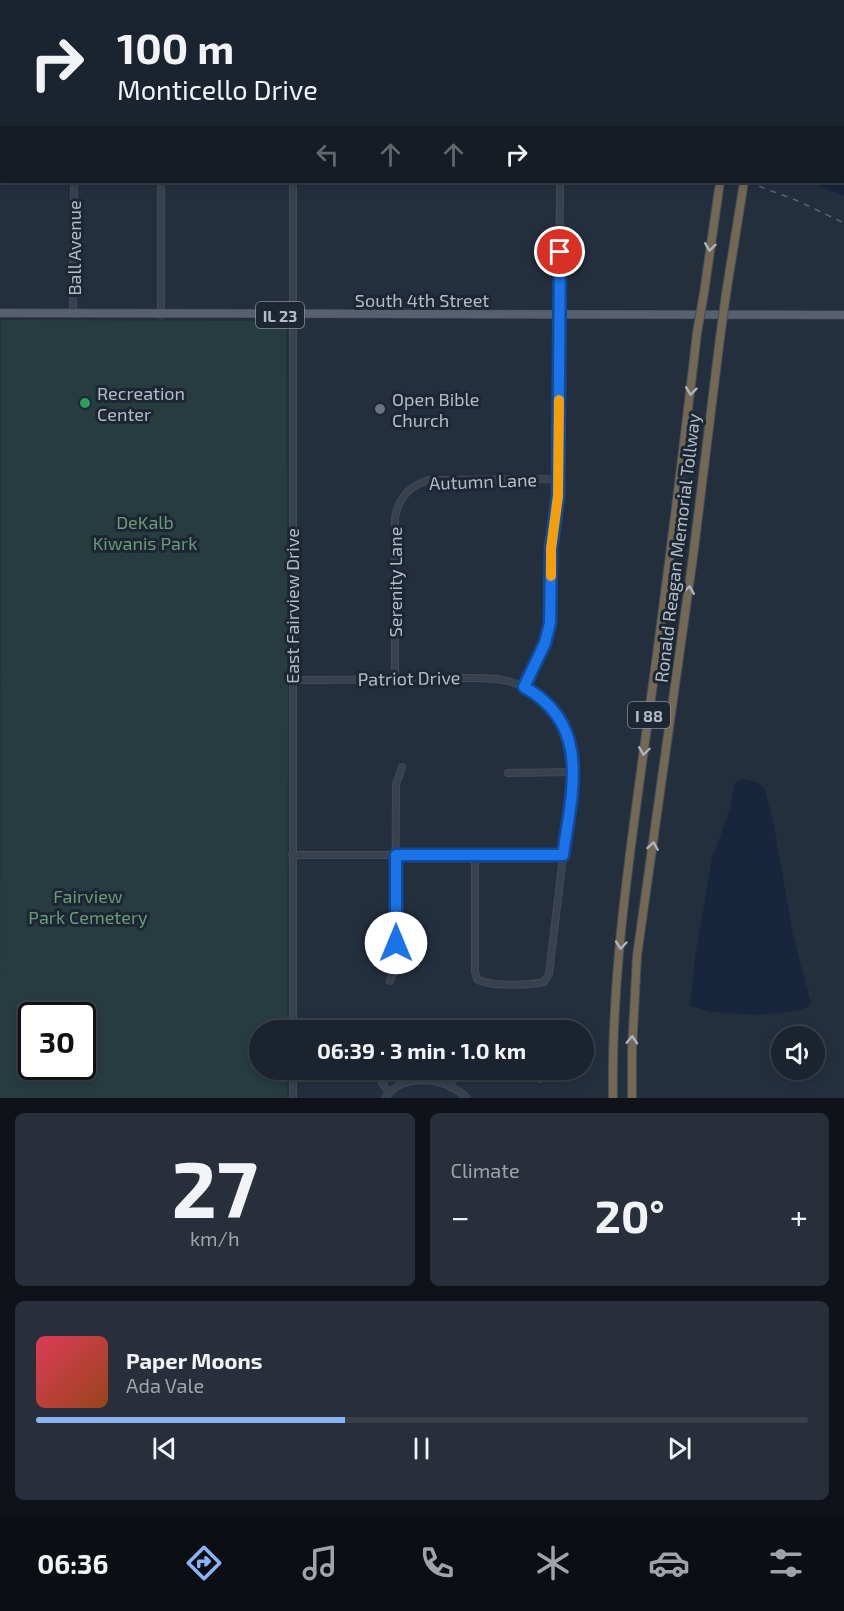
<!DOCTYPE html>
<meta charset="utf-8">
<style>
:root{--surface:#1b232e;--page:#282f3a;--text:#f1f3f6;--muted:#a0a4aa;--line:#39404a;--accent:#8ab4f8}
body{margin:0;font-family:"Exo 2",sans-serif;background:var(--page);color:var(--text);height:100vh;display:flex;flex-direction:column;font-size:22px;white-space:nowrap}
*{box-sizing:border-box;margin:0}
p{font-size:20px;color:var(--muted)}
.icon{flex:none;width:33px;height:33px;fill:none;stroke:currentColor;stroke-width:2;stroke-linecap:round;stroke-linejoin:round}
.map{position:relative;height:1098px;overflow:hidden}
.panel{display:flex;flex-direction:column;gap:15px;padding:15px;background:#0f1319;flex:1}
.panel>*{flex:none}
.banner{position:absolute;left:0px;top:0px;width:844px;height:183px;box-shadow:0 3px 9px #0003,0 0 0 2px var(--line);background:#1b232e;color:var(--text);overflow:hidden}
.buttons{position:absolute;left:771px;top:1026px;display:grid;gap:12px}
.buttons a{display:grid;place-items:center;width:54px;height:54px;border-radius:50%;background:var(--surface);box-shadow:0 3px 9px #0003,0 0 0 2px var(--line);font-size:30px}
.speed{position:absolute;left:18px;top:1002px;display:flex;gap:12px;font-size:30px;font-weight:700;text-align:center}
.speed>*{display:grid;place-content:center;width:78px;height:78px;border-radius:50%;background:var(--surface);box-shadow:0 3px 9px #0003,0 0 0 2px var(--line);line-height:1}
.speed .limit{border:3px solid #111;border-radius:9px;background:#fff;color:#111}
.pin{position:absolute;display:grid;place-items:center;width:51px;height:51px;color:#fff;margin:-26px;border:3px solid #fff;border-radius:50%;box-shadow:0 2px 6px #0007}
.me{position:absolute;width:66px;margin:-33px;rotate:0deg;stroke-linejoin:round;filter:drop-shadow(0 0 4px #0008)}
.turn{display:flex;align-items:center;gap:21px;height:126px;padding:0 18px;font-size:27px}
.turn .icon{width:78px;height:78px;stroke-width:2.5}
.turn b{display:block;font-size:42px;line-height:51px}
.lanes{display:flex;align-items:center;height:57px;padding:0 18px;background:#0003;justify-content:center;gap:30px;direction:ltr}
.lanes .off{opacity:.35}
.big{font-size:45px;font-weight:700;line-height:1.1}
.panel .widget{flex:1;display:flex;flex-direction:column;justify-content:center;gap:9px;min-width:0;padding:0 21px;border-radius:9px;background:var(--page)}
.panel .dial{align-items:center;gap:0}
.dial b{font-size:78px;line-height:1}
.song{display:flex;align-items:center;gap:18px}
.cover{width:72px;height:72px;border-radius:9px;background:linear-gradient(135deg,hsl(350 70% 55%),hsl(20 70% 35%))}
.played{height:6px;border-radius:3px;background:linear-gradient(90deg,var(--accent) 40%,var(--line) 40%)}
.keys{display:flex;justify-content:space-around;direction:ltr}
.heat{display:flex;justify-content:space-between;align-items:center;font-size:33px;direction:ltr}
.panel .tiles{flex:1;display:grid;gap:15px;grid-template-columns:1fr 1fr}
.widget:last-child{grid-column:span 2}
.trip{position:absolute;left:249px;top:1020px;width:345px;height:60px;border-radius:30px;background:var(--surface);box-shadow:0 3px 9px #0003,0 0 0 2px var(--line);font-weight:700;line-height:60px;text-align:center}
.menu{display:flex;height:96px;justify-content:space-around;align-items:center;background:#0b0e12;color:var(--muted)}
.menu .icon{width:42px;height:42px}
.menu .selected{color:var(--accent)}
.menu b{font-size:27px;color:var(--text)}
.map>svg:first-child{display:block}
.green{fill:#263c3f;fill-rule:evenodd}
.water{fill:#17263c}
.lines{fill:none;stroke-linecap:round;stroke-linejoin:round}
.stream{stroke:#17263c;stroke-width:1.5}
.minor-casing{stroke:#414a57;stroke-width:8}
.major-casing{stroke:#414a57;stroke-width:9}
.highway-casing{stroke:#434c59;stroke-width:10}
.minor{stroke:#38414e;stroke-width:6}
.major{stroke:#56606e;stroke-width:8}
.highway{stroke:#746855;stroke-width:8}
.rail{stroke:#5a6575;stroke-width:1.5;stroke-dasharray:6 6;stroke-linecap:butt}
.highway-bridge-casing{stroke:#434c59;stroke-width:10;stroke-linecap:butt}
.highway-bridge{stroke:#746855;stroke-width:8}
.oneway{stroke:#aeb4bd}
.route-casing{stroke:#114b97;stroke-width:15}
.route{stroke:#1a73e8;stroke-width:10}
.slow{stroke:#f59e0b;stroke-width:10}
.leisure-dot{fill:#2e9e5b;stroke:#1d2633;stroke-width:2}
.worship-dot{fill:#6b7280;stroke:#1d2633;stroke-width:2}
.labels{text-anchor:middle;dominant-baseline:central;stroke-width:6;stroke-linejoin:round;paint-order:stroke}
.shield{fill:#1d2633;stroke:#878f9c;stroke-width:1.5}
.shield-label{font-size:16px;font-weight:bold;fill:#b4bcc9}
.street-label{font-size:18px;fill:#b4bcc9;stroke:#1d2633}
.poi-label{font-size:18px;fill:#b4bcc9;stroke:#1d2633;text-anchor:start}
.park-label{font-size:18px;fill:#6b9a76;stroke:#1d2633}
</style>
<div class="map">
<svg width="844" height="1098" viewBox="0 0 844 1098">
<rect width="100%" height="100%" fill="#242f3e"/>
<path class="green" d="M1,320L280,321L286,326L288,682L287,1030H260V1070H287V1098H0ZM32,1016H82V1066H32Z"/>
<g class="water">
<path d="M843,81H844V196L828,190L814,182H843Z"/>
<path d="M741,779L759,783L765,790L774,826L793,935L811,1003L804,1010L760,1015L711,1012L690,1006L695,958L712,858L731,807L734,784Z"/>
</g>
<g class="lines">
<g class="stream">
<path d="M802,0L803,2"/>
<path d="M843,49L844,50"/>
</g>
<defs>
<g id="minor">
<path d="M74,0V2"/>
<path d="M161,0V2"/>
<path d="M293,0V2"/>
<path d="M561,2V0"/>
<path d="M0,137H2"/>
<path d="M73,314L74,182"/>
<path d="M161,315V182"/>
<path d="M395,678V518C398,498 409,486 429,480L558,479"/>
<path d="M292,680C323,680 354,680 384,679C410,678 436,678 462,678C478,678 493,677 508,681C547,691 571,726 574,765L549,974L544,982C531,985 488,987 477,979L475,972V855"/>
<path d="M523,687L545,643L551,623V549L558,496L560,182"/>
<path d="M508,773L573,772"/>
<path d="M292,855H563"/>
<path d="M390,981L395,965L396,784L402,767"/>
<path d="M293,1030V182"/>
<path d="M369,1070L379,1078L389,1093"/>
<path d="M530,1070L533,1077L540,1079L546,1077L550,1070"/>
<path d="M448,1084L465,1070"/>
<path d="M293,1098V1070"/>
<path d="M385,1098C404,1071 447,1078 467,1098"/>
</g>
<path id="major" d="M0,313L844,315"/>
<g id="highway">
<path d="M747,2V0"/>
<path d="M772,2V0"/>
<path d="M704,293L720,182"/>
<path d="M726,294L744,182"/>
<path d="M613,1098C611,972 631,845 648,720C666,591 682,462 697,333"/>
<path d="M632,1098V1051L637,956L693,557L720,338"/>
</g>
</defs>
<use href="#minor" class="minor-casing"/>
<use href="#major" class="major-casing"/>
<use href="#highway" class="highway-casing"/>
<use href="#minor" class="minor"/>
<use href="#major" class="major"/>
<use href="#highway" class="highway"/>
<g class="rail">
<path d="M345,0L349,2"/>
<path d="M748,182L798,201L844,223"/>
</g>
<defs>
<g id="highway-bridge">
<path d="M697,333L704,293"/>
<path d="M720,338L726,294"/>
</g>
</defs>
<use href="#highway-bridge" class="highway-bridge-casing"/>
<use href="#highway-bridge" class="highway-bridge"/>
</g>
<defs><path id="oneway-chevron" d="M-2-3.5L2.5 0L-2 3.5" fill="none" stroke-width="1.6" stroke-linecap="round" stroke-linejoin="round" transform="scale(1.5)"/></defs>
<g class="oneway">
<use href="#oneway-chevron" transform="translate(710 247) rotate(98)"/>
<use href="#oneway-chevron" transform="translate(691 391) rotate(97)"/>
<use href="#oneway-chevron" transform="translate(689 590) rotate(-82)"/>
<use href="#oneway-chevron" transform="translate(644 751) rotate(98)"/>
<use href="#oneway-chevron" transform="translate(653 846) rotate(-81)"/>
<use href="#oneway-chevron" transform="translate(621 945) rotate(95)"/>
<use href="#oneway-chevron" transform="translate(632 1040) rotate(-88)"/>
</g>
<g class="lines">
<defs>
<path id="route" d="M396,943V855H563C572,792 592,724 524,687L545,643L550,623L551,549L558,496L560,252"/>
</defs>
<use href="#route" class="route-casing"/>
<use href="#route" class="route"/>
<path class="slow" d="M551,576V549L558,496L559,400"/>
</g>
<circle class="leisure-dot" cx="85" cy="403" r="6"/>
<circle class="worship-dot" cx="380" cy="409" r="6"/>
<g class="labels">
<g class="shield">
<rect x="256" y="302" width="48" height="26" rx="4.5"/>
<rect x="628" y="702" width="42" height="26" rx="4.5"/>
</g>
<g class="shield-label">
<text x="280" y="315">IL 23</text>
<text x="649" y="715">I 88</text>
</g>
<g class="street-label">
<text transform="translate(74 248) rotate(-90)">Ball Avenue</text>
<text x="422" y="300">South 4th Street</text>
<text transform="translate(483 481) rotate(-2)">Autumn Lane</text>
<text transform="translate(677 548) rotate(-83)">Ronald Reagan Memorial Tollway</text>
<text transform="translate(395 582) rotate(-90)">Serenity Lane</text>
<text transform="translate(292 606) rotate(-90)">East Fairview Drive</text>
<text transform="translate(409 678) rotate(-1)">Patriot Drive</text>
</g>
<g class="poi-label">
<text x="97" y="393">Recreation<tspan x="97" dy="21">Center</tspan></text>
<text x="392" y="399">Open Bible<tspan x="392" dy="21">Church</tspan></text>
</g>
<g class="park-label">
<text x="145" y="522">DeKalb<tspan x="145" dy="21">Kiwanis Park</tspan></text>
<text x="88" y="896">Fairview<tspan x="88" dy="21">Park Cemetery</tspan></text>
</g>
</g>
</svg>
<div class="buttons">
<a><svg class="icon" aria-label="sound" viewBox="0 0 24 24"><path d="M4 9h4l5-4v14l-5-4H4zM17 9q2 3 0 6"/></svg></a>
</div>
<div class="speed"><div class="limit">30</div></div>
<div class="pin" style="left:560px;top:252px;background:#d93025"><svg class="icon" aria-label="arrive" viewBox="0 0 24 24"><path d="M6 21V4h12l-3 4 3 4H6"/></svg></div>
<svg class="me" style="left:396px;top:943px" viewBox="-20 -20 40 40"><circle r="19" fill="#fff"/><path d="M0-13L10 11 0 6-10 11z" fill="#1a73e8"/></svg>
<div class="trip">06:39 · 3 min · 1.0 km</div>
<div class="banner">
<div class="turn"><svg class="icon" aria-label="right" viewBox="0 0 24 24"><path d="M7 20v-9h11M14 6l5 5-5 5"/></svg><div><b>100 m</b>Monticello Drive</div></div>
<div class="lanes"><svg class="icon off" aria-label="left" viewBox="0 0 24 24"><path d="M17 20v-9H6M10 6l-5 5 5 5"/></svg><svg class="icon off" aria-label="ahead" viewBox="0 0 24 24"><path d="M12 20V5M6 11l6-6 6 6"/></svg><svg class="icon off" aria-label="ahead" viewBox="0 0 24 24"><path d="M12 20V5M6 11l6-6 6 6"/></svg><svg class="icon" aria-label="right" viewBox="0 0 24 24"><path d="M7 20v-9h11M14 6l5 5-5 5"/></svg></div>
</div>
</div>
<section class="panel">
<div class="tiles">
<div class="widget dial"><b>27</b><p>km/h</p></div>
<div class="widget"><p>Climate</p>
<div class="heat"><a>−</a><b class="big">20°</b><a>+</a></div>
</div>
<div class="widget">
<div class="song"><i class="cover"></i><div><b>Paper Moons</b><p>Ada Vale</p></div></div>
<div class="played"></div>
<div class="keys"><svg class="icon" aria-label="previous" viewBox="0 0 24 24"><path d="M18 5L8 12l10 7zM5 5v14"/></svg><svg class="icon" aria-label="pause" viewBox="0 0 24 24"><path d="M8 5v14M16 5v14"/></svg><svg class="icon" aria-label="next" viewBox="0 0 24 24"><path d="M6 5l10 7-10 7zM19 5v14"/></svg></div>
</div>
</div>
</section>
<nav class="menu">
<b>06:36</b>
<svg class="icon selected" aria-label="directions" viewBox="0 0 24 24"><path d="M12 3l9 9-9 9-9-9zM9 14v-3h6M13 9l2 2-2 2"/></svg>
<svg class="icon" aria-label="music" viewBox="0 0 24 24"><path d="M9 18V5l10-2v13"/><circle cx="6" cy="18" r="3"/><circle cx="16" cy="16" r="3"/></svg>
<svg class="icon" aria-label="phone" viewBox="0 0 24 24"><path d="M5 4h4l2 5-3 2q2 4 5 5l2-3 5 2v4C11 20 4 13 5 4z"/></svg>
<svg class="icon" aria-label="climate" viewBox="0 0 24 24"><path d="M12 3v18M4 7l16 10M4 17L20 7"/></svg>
<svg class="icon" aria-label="car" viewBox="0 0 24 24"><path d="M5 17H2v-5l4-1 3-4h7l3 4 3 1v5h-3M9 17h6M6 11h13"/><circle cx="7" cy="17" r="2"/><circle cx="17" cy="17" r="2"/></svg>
<svg class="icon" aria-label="filters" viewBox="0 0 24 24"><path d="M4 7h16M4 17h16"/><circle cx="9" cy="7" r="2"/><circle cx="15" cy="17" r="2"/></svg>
</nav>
